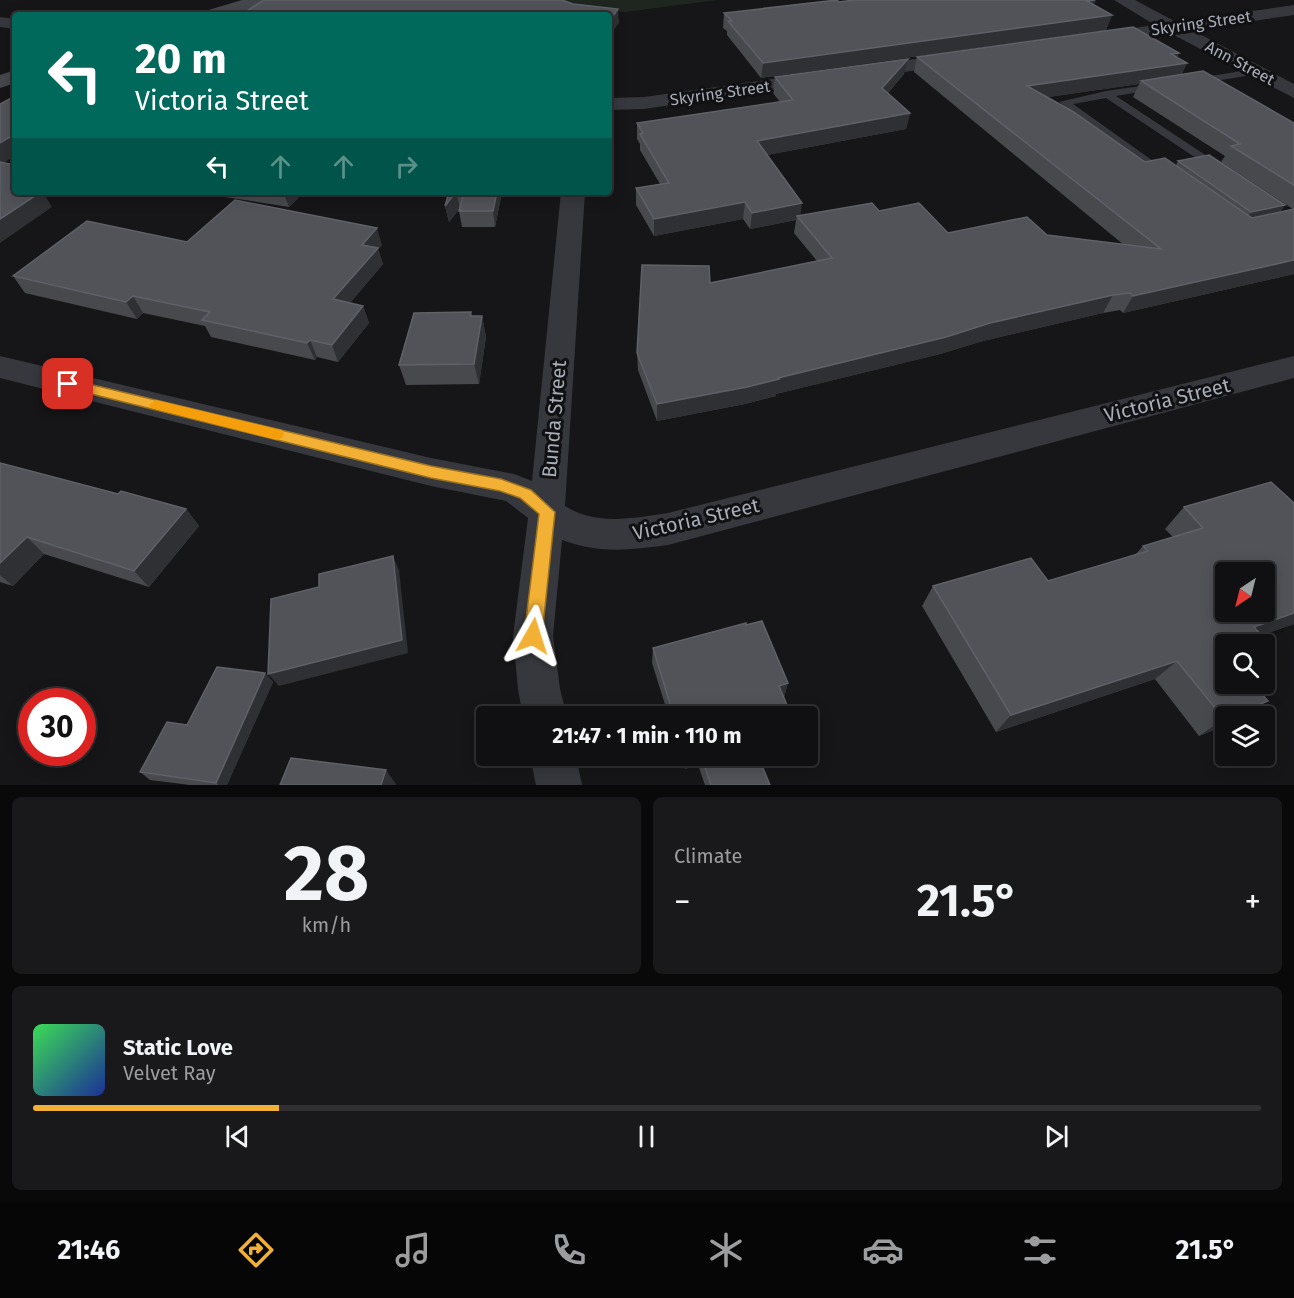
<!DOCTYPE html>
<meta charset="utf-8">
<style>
:root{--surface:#101012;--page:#19191b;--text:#f1f3f6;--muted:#9c9d9f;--line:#303032;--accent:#f2b134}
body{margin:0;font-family:"Fira Sans",sans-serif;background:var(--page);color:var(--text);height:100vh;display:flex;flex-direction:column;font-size:22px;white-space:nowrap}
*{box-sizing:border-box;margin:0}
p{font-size:20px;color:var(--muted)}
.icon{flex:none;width:33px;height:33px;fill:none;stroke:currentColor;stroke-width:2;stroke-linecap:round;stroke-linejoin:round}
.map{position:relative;height:785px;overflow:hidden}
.side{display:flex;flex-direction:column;gap:12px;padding:12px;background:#09090a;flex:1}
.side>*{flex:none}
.guide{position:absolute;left:12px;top:12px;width:600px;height:183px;border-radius:6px;box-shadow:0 3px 15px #0003,0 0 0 2px var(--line);background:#00695c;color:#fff;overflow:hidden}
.needle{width:39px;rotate:215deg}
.buttons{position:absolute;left:1215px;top:562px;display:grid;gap:12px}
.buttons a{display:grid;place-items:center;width:60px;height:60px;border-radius:6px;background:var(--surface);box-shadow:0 3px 15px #0003,0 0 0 2px var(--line);font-size:30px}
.speed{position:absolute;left:18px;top:688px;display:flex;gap:12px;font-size:30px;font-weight:700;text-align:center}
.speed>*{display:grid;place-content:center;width:78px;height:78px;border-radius:50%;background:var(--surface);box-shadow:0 3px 15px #0003,0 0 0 2px var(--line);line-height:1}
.speed .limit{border:9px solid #d22;background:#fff;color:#111}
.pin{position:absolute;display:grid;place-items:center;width:51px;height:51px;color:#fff;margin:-26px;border-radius:12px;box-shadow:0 3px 9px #0006}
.me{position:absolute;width:66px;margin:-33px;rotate:6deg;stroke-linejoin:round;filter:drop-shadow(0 0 4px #0008)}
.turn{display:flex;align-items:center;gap:21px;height:126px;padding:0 24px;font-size:27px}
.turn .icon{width:78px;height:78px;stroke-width:2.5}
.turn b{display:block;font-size:42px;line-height:51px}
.lanes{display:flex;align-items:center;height:57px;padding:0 24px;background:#0003;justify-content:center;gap:30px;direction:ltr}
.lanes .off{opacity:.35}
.big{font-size:45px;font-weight:700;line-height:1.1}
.side .widget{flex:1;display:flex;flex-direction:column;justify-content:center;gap:9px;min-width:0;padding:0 21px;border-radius:9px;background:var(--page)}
.side .dial{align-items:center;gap:0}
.dial b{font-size:78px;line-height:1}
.song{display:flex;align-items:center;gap:18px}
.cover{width:72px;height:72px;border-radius:9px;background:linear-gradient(135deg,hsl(130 70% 55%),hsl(230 70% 35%))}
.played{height:6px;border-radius:3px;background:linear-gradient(90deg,var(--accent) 20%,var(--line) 20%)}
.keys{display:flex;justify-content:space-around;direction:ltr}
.heat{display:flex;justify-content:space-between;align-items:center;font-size:33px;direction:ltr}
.side .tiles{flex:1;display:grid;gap:12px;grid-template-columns:1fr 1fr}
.widget:last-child{grid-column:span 2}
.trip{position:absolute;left:476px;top:706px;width:342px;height:60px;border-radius:6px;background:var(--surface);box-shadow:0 3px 15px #0003,0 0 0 2px var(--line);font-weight:700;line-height:60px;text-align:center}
.dock{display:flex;height:96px;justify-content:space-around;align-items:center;background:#060607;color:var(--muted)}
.dock .icon{width:42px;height:42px}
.dock .selected{color:var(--accent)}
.dock b{font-size:27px;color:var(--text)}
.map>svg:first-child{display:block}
.green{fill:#1e261f}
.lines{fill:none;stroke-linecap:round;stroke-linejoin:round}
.lane{fill:#37383d;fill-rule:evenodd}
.street{fill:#37383d;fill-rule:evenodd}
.secondary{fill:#45474d;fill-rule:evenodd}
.wall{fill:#47494d;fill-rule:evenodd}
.shaded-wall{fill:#2f3033}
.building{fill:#525359;stroke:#5f6168;stroke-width:1.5;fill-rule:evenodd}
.route{fill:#f2b134;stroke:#9d7322;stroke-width:1.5}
.slow{fill:#f59e0b}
.labels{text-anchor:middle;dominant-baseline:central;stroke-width:6;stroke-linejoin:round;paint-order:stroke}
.far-street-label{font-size:16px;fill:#a8adb8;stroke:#111113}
.street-label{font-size:20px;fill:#a8adb8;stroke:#111113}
</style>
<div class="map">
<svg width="1294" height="785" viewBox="0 0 1294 785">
<rect width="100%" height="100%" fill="#161618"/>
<path class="green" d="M522,0H717L625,12Z"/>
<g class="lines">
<g class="lane">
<path d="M1255,69L1258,70V74L1197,84L1192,81L1197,78Z"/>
<path d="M1155,84L1158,85V89L1116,96L1222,166V170H1214L1106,98L1073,104L1170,173L1168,175H1160L1059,102L1106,91Z"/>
</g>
<g class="street">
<path d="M1114,0H1135L1176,22L1294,5V15L1192,30L1294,84V98L1170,33L1099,43L1093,42L1090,38L1093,34L1155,25Z"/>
<path d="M0,17L15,19V29L0,27Z"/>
<path d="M958,53L965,55L967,59L965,63L864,78L857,76L854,72L857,68L864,66Z"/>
<path d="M815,73L822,75L825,79L822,83L644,109L609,110V98L644,97Z"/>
<path d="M561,192H585L565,506C596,526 633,518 668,513L1294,356V378L668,545C628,550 601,554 562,540L553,636L560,689L567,717H523L518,689L513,636L528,518L506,501L431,486L0,378V356L431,458L514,474L532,481Z"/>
<path d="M530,756H576L582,785H536Z"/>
</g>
<g class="secondary">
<path d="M242,0H269L266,4L230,15H202L205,11Z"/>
<path d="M15,70V83L0,88V75Z"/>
</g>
</g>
<g class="wall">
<path d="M839,2L1094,5L1112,15L1106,30L761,78L727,35V31L723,28L724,13Z"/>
<path d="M1179,53L1177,57L1187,63L1181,75L1294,123V274L1123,313L1120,310L1103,313L983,341L940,354L776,394V396L745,404L657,421L638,370L637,353L710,283L817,261L794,233L796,220L750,229L743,219L654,236L636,205V188L660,184L640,150V144L637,139V123L780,102L773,93L775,77L904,74L888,93L910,113L906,129L767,155L800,215L879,211L948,233L1047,235L1124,245L914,72L917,57ZM1139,84L1133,97L1225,156L1221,162L1293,209L1280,212L1285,205L1178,161L1176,165L1145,162L1048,97Z"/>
<path d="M217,192H304L289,207L219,196Z"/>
<path d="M449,192H502L495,227H462L459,211L460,208L449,222L445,206Z"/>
<path d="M187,242L382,245L378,249L383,264L350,303L363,306L369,323L338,362L317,357L315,360L211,337L205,326L143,313L137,319L25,293L13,276Z"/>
<path d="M471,312L472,316H482L486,337L479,384L406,385L399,365Z"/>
<path d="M0,463L118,494L186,509L199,526L149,587L44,554L13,586L0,582Z"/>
<path d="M1294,503V624L1262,635L1268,642L1263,645H1226V725L1199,736L1155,679L996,732L922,606L933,586L1048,581L1135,555L1143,546L1173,537L1165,529L1184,507Z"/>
<path d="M746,625L788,683L784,697L792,717H669L652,663L653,648Z"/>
<path d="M265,673L273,682L227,785H190L150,780L140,772L187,725Z"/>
<path d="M681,756H758L770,785H705L698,765L685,769Z"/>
</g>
<g class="shaded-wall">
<path d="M1096,0L1090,14L1087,1Z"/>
<path d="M618,9L619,23L609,36V21Z"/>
<path d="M1112,15L1106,30L761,78L763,63Z"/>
<path d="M1179,53L1173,65L1187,63L1179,78L1141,81L1139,84L1021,101L1027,86Z"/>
<path d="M908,59L904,74L879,103L882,88Z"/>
<path d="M910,113L906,129L755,157L757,141Z"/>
<path d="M15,134V156L0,165V143Z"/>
<path d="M25,192H47L44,194L52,207L0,243V219Z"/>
<path d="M283,192H304L289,207Z"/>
<path d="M456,192L460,208L449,222L445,206Z"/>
<path d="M497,192H502L495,227L493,211Z"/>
<path d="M745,202L743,219L654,236V219Z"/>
<path d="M802,203L800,219L797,216L796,220L750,229L752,213Z"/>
<path d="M1285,205L1277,215L1244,223L1251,212Z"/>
<path d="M377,228L382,245L378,249L383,264L339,316L333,299L362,245Z"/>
<path d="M1294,260V274L1123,313L1133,296Z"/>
<path d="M1113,295L1103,313L983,341L940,354L776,394V396L745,404L657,421V404L778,378L990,323Z"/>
<path d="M133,296L143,313L137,319L126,302Z"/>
<path d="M363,306L369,323L338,362L332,345Z"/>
<path d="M482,316L486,337L479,384L474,364Z"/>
<path d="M310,340L317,357L315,360L307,343Z"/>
<path d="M186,509L199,526L149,587L134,571Z"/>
<path d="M27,537L44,554L13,586L0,575V563Z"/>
<path d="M393,556L399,570L408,653L279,686L268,674Z"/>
<path d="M1294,613V624L1233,645L1254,627Z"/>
<path d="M1177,661L1155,679L996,732L1011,715Z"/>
<path d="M265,673L273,682L227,785H219L216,783Z"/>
<path d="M788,683L784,697L779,686Z"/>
<path d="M1268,701L1245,717H1228Z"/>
<path d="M1226,718V725L1199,736L1224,719Z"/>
<path d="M690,756H700L698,765L685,769L686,757Z"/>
<path d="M386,770L396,784V785H381Z"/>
</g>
<g class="building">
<path d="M264,0H562L573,4L618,9L609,21V15H240Z"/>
<path d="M837,0L839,2L854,0H1095L1087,1L1112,15L763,63L728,21H732L724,13Z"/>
<path d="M1133,27L1179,53L1171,54L1187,63L1027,86L1072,111L1145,162L1165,158L1252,218L1294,209V260L1133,296L1130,293L1113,295L990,323L946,337L778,378L779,379L747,387L657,404L637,353L642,265L709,266L710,283L832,258L797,216L872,203L879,211L919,203L948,233L1027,217L1047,235L1161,249L917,57Z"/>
<path d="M908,59L882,88L910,113L757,141L802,203L752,213L745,202L654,219L636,188L669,183L640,134L643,133L637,123L793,100L775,77Z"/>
<path d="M1203,71L1294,123V185L1231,146L1240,144L1141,81Z"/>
<path d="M15,96V134L0,143V104Z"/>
<path d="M1209,155L1285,205L1251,212L1178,161Z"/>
<path d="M0,162L15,165V192H41L0,219Z"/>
<path d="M449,192H497L493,211H459L464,192H456L445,206Z"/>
<path d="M235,200L377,228L362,245L378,248L333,299L363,306L332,345L310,340L307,343L202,320L210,312L133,296L126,302L13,276L87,221L187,242Z"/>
<path d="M471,312L470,316H482L474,364L399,365L414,313Z"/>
<path d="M0,463L118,494L121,491L186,509L134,571L27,537L0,563Z"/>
<path d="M1271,482L1294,503V613L1254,627L1268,642L1258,645H1226V684H1253L1268,701L1228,717H1226L1224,719L1177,661L1011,715L933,586L1031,558L1048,581L1148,551L1143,546L1203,528L1184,507ZM1226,573H1264V612H1226Z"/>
<path d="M393,556L402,640L268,674L271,599L319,587V574Z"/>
<path d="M762,621L788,683L779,686L792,717H674L653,648L746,623V625Z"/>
<path d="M217,667L265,673L216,783L140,772L167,722L187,725Z"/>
<path d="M701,756H758L770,785H711Z"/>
<path d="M291,758L386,770L381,785H280Z"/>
</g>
<path class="route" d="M68,379L431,466L501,479L531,490L555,512L542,636L539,641L533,644L527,641L524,636L539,514L520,498L500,491L431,478L63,387L61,384Z"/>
<path class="slow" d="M156,400L277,429L282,430L284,434L282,438L277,440L151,408L149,405Z"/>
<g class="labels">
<g class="far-street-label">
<text transform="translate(1201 23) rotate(-8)">Skyring Street</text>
<text transform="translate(1240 63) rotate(28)">Ann Street</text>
<text transform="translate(720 93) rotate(-8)">Skyring Street</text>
</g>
<g class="street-label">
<text transform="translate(1167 400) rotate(-14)">Victoria Street</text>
<text transform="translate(554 419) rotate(-85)">Bunda Street</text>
<text transform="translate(696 519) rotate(-13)">Victoria Street</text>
</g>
</g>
</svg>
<div class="buttons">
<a><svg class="needle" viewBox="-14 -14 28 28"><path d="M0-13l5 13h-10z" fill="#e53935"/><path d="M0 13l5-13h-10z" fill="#9c9d9f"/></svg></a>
<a><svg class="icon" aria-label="search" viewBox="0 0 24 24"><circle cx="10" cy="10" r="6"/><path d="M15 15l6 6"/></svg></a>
<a><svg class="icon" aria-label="layers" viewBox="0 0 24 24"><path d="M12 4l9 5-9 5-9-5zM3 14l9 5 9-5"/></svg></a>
</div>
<div class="speed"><div class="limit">30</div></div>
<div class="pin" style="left:68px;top:384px;background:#d93025"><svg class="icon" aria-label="arrive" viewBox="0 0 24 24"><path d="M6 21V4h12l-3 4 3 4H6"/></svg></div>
<svg class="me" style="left:533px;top:636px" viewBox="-20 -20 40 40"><path d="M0-17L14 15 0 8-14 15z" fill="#f2b134" stroke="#fff" stroke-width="4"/></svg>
<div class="trip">21:47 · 1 min · 110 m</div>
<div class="guide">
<div class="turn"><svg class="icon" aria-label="left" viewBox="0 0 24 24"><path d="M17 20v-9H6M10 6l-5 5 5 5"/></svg><div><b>20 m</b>Victoria Street</div></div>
<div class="lanes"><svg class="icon" aria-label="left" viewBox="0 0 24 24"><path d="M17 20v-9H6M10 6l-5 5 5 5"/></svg><svg class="icon off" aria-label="ahead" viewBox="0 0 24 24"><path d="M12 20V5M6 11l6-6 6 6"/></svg><svg class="icon off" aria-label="ahead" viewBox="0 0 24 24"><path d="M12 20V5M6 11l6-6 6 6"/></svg><svg class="icon off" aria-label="right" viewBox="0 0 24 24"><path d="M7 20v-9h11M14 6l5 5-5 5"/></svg></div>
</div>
</div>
<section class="side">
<div class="tiles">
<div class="widget dial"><b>28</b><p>km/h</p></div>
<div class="widget"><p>Climate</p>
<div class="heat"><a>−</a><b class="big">21.5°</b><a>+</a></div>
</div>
<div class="widget">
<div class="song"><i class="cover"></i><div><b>Static Love</b><p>Velvet Ray</p></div></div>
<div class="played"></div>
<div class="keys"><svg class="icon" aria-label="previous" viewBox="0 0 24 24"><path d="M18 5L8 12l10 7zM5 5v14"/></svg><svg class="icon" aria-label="pause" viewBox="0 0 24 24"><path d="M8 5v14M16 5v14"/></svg><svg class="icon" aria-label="next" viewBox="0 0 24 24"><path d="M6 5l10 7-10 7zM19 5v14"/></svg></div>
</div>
</div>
</section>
<nav class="dock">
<b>21:46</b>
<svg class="icon selected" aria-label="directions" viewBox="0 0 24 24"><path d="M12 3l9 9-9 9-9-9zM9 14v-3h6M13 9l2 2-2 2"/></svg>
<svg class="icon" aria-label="music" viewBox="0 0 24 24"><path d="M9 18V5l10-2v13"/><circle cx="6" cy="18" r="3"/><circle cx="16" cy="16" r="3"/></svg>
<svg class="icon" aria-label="phone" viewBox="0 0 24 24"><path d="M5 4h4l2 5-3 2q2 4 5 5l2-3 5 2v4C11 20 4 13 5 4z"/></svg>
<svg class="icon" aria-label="climate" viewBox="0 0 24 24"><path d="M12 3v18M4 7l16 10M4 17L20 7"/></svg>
<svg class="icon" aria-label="car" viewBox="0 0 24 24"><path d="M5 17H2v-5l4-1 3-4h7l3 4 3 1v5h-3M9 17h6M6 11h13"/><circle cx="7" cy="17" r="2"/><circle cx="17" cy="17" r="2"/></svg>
<svg class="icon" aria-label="filters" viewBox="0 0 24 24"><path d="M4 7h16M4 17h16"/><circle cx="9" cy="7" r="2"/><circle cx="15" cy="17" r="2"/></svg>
<b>21.5°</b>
</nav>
